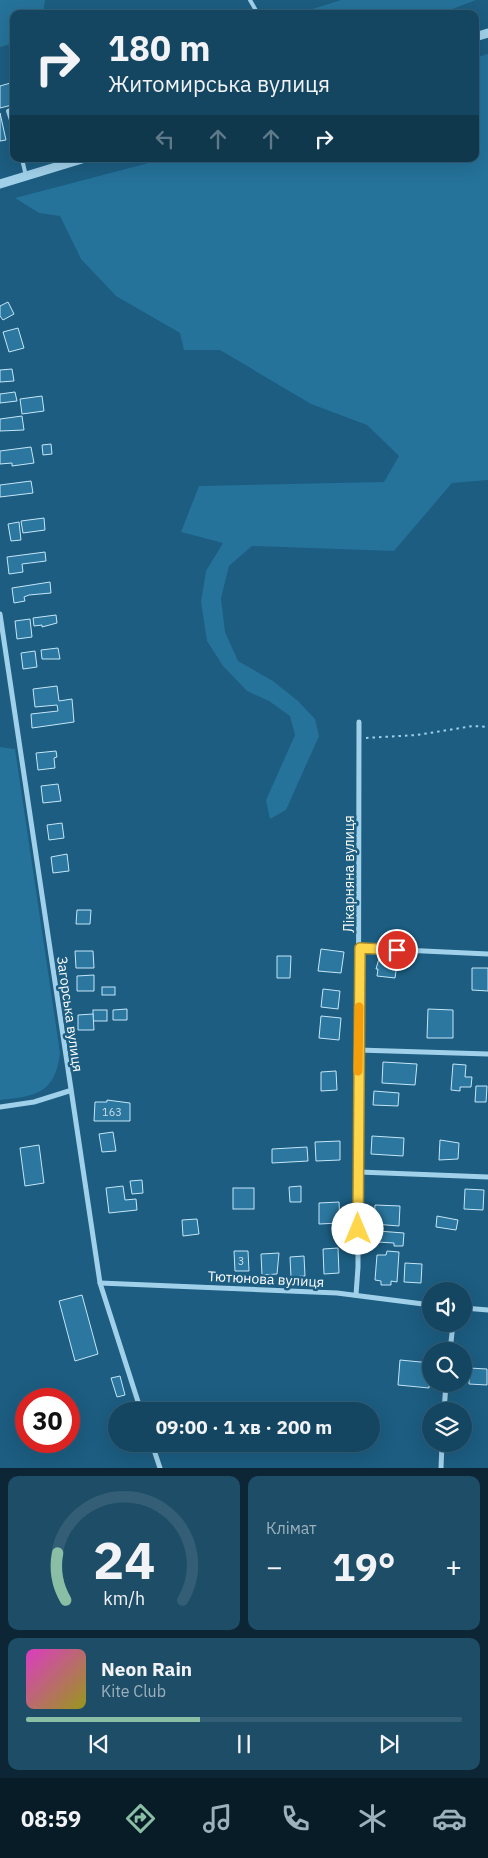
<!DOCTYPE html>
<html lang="uk">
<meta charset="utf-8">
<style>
:root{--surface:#154661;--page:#1e4d67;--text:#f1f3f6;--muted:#9db1bd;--line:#345e76;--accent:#8abfa5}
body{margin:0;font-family:"IBM Plex Sans",sans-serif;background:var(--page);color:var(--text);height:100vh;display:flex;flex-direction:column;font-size:19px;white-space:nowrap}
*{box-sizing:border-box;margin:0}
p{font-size:16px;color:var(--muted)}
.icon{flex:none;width:28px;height:28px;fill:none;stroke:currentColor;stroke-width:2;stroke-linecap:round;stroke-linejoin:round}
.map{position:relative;height:1468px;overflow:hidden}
.drawer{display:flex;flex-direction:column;gap:8px;padding:8px;background:#0c2635;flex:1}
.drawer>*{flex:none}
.hud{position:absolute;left:10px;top:10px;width:469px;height:152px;border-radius:10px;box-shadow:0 5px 20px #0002,0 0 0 1px var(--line);background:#154661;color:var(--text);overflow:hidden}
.tools{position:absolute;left:422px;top:1282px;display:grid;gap:10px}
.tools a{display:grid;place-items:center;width:50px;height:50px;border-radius:50%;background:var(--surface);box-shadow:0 5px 20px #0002,0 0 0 1px var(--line);font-size:25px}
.speed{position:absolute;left:15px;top:1388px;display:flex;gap:10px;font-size:25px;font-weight:700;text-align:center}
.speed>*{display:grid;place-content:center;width:65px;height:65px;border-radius:50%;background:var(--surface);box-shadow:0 5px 20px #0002,0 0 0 1px var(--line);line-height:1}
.speed .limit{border:8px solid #d22;background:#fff;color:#111}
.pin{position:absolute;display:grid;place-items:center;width:42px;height:42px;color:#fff;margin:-21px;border:2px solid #fff;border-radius:50%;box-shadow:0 1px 5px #0007}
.me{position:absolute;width:55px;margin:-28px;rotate:0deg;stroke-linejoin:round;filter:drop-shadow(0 0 4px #0008)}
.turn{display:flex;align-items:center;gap:18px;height:105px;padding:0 15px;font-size:22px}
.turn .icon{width:65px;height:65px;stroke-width:2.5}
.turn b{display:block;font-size:35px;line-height:42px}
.lanes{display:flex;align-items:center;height:48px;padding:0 15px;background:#0003;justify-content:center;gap:25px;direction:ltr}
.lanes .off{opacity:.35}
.big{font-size:38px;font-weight:700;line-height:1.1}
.drawer .widget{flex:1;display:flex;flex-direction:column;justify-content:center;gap:8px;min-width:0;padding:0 18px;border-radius:10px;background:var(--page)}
.drawer .dial{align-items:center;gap:0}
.dial svg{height:130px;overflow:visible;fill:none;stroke:var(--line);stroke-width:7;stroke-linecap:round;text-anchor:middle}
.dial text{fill:var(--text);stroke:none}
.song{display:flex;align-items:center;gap:15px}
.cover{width:60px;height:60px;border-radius:8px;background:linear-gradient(135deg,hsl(310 70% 55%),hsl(60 70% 35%))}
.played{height:5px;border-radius:2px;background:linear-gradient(90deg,var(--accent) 40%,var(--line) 40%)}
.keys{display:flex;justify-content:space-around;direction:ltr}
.heat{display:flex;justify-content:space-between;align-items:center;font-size:28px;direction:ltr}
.drawer .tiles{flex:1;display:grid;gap:8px;grid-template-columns:1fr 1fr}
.widget:last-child{grid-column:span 2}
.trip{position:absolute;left:108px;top:1402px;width:272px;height:50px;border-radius:25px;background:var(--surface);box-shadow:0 5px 20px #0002,0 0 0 1px var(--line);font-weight:700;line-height:50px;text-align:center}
.dock{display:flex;height:80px;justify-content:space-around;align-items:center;background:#081c27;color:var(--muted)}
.dock .icon{width:35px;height:35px}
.dock .current{color:var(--accent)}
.dock b{font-size:22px;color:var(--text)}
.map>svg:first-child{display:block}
.green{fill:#25729a}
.building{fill:#2b779f;stroke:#c5e6f7}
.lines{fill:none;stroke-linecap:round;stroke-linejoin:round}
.path{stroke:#a1d1ea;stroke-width:2;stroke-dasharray:2.5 4;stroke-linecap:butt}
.service{stroke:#a1d1ea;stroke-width:4}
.minor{stroke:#a1d1ea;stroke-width:5}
.tertiary{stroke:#a1d1ea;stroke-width:9}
.route-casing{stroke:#a68a30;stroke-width:12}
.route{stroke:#ffd54a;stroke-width:9}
.slow{stroke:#f59e0b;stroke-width:9}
.labels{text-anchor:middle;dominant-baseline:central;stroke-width:5;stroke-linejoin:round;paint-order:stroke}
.number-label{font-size:11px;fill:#cadde7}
.street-label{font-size:14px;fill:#fff;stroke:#1c5d81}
</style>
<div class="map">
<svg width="488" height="1468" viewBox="0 0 488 1468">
<rect width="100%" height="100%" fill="#1c5d81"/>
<g class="green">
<path d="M0,0H45L43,14H14V43L0,47Z"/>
<path d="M341,0H476L439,14H297Z"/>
<path d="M488,54V480L452,483L394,551L252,546L229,566L221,598L225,632L238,661L273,681L298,701L315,719L319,736L286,810L270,819L266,800L295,735L290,716L269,701L247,691L223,666L207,641L201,602L206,571L223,543L181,532L199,486L384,482L399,456L367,425L311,404L220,350H184L180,333L116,296L81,259L60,216L39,213L15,198L164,159H475V58Z"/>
<path d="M0,747L15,749L60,1053C55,1094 36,1096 0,1100Z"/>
</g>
<g class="building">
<path d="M14,82L12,105L0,108V86Z"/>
<path d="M0,113L6,140L0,141Z"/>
<path d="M8,302L14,314L3,320L0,316V306Z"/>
<path d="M18,328L24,348L9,352L3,332Z"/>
<path d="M12,369L14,381L0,382V370Z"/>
<path d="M15,392L17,401L0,403V394Z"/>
<path d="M42,396L44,411L22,414L20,399Z"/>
<path d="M22,416L24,430L0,431V419Z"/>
<path d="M51,444L52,454L43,455L42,445Z"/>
<path d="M31,447L34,463L12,466V463L0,464V451Z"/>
<path d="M31,481L33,493L0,497V485Z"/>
<path d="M44,518L45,530L23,533L21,521Z"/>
<path d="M19,522L21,540L11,541L8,524Z"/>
<path d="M45,552L46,561L22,564L23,572L9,574L7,557Z"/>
<path d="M50,582L51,593L29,595L24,597L25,601L14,603L12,588Z"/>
<path d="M56,615L57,623L42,627V625L34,626L33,618Z"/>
<path d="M30,619L32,637L17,639L15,621Z"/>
<path d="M58,648L60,659H42L41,650Z"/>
<path d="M35,651L37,667L23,669L21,653Z"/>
<path d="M57,686L59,701L72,699L74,722L32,728L31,714L58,711L57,705L35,707L33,689Z"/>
<path d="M56,751L57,757L54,758L55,768L38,770L36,753Z"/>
<path d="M58,784L61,801L43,803L41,786Z"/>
<path d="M62,823L64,838L49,840L47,825Z"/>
<path d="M67,854L69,871L53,873L51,857Z"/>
<path d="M77,910H91L90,924H76Z"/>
<path d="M321,949L344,952L341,973L318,971Z"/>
<path d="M75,951H93L94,968H76Z"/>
<path d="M380,955L398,957L395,978L377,976L378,969H376Z"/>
<path d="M277,956H291L290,978H277Z"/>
<path d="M472,968H488V991L472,990Z"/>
<path d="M94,975V991H77V976Z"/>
<rect x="102" y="987" width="13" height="8"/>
<path d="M323,989L340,991L338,1009L321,1007Z"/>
<path d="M127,1009V1020H113V1010Z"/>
<path d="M428,1009L453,1010V1038H427Z"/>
<rect x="93" y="1010" width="14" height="11"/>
<path d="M93,1014L94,1030H78V1015Z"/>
<path d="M321,1016L341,1018L339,1040L319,1038Z"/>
<path d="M383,1062L417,1064L415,1085L382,1083Z"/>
<path d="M453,1064L466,1065L465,1077H472L471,1087H460V1091L451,1090Z"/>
<path d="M336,1071L337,1090L321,1091V1072Z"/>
<path d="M476,1086H487L486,1102H475Z"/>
<path d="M374,1091L399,1093L398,1106L373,1105Z"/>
<path d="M107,1100L130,1103V1121H94L95,1102H107Z"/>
<path d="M113,1132L116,1151L102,1152L99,1134Z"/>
<path d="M372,1136L404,1138L403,1156L371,1154Z"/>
<path d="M440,1140L459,1143L458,1159L439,1160Z"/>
<path d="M340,1141V1160L316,1161L315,1142Z"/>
<path d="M39,1145L44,1183L25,1186L20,1148Z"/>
<path d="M307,1147L308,1161L272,1163V1149Z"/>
<path d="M142,1180L143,1193L132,1194L130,1181Z"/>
<path d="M123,1186L125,1200L136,1199L137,1210L109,1213L106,1188Z"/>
<path d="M301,1186V1202H290L289,1187Z"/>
<rect x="233" y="1188" width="21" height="21"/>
<path d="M465,1189L484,1190L483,1210L464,1209Z"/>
<path d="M339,1202L340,1223L319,1224V1203Z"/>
<path d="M375,1205L400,1206L399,1226L374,1224Z"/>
<path d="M437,1216L458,1220L456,1230L436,1227Z"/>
<path d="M197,1219L199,1234L183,1236L182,1220Z"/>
<path d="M378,1231L404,1233L403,1246H394V1243L377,1242Z"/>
<path d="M338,1248L339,1273L324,1274L323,1249Z"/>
<path d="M234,1251H248L249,1271H235Z"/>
<path d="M387,1251L399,1252L397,1282L391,1281V1285H381V1281L375,1280L377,1255H386Z"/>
<path d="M279,1253L277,1274L262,1275L261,1254Z"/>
<path d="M304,1256L305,1276L291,1277L290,1257Z"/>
<path d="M405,1263L422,1264L421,1283L404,1282Z"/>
<path d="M82,1295L98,1354L75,1361L59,1301Z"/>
<path d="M400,1360L431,1363L429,1388L398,1385Z"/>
<path d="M469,1368L487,1369V1385L469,1384Z"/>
<path d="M120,1376L125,1395L117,1397L111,1378Z"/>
</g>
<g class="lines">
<path class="path" d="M366,738L417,735L473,726L488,727"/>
<g class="service">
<path d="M250,0L258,14"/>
<path d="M14,109L8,111L14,129"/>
<path d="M22,159L26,176"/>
<path d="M56,159L58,166"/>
</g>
<g class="minor">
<path d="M0,614L100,1283L141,1411"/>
<path d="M360,948L488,954"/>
<path d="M358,1050L488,1054"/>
<path d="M0,1107L34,1102L69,1091"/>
<path d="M359,1172L488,1177"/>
<path d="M100,1283L337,1293L431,1305"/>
<path d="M356,1295L358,1267L359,722"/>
<path d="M464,1308L488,1310"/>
<path d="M450,1351L453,1324"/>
<path d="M444,1411L446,1384"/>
<path d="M152,1444L160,1468"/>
<path d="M441,1468L442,1444"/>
</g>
<g class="tertiary">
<path d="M475,37L488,33"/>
<path d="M0,184L82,159"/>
</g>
</g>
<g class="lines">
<defs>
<path id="route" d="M358,1229L360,948L397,950"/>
</defs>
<use href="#route" class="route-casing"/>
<use href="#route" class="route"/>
<path class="slow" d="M358,1071L359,1007"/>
</g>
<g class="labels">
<g class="number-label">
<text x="112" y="1112">163</text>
<text x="241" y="1261">3</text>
</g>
<g class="street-label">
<text transform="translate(349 874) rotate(-90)">Лікарняна вулиця</text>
<text transform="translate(70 1014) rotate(82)">Загорська вулиця</text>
<text transform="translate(266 1279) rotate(3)">Тютюнова вулиця</text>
</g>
</g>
</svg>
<div class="tools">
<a><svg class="icon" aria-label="sound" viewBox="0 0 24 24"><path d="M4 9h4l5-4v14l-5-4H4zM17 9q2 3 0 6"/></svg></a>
<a><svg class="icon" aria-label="search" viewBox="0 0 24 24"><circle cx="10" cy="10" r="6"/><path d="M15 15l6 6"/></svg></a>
<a><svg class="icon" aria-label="layers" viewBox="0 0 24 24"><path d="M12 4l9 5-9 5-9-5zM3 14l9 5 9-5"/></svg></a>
</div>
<div class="speed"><div class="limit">30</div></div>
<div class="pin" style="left:397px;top:950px;background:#d93025"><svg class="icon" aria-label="arrive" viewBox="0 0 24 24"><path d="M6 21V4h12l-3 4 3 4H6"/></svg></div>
<svg class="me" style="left:358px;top:1229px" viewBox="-20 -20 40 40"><circle r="19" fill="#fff"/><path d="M0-13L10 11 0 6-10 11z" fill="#ffd54a"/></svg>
<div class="trip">09:00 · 1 хв · 200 m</div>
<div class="hud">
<div class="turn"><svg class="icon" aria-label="right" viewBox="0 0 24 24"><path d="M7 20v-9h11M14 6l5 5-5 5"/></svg><div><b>180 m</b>Житомирська вулиця</div></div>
<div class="lanes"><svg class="icon off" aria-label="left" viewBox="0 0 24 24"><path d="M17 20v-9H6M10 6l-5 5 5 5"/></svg><svg class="icon off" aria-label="ahead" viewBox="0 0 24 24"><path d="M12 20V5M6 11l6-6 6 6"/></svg><svg class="icon off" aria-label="ahead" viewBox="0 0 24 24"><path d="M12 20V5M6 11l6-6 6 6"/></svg><svg class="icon" aria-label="right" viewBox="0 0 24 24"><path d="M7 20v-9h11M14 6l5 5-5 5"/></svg></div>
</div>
</div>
<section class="drawer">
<div class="tiles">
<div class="widget dial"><svg viewBox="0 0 100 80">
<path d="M14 69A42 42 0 1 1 86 69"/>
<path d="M14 69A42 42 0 0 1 9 40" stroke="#8abfa5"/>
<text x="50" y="56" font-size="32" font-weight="700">24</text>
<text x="50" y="72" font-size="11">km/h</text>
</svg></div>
<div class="widget"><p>Клімат</p>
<div class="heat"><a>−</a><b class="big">19°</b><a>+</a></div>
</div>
<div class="widget">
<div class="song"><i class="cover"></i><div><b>Neon Rain</b><p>Kite Club</p></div></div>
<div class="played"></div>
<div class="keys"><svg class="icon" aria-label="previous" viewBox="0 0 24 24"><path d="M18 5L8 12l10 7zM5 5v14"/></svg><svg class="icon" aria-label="pause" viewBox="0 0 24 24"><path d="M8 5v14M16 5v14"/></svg><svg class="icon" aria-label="next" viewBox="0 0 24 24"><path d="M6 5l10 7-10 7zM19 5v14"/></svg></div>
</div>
</div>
</section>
<nav class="dock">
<b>08:59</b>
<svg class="icon current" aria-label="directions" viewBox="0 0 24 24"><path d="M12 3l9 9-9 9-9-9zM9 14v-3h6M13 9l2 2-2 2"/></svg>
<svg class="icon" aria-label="music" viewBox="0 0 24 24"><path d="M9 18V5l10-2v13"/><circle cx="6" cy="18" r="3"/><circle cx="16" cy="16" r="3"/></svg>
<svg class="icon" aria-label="phone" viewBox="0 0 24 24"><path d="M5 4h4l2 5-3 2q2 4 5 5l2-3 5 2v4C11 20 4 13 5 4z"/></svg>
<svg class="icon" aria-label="climate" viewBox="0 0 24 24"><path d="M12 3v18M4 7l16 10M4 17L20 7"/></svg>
<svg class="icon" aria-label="car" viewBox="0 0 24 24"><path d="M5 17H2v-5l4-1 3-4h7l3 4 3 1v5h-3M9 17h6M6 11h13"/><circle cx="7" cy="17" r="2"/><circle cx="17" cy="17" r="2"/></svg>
</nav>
